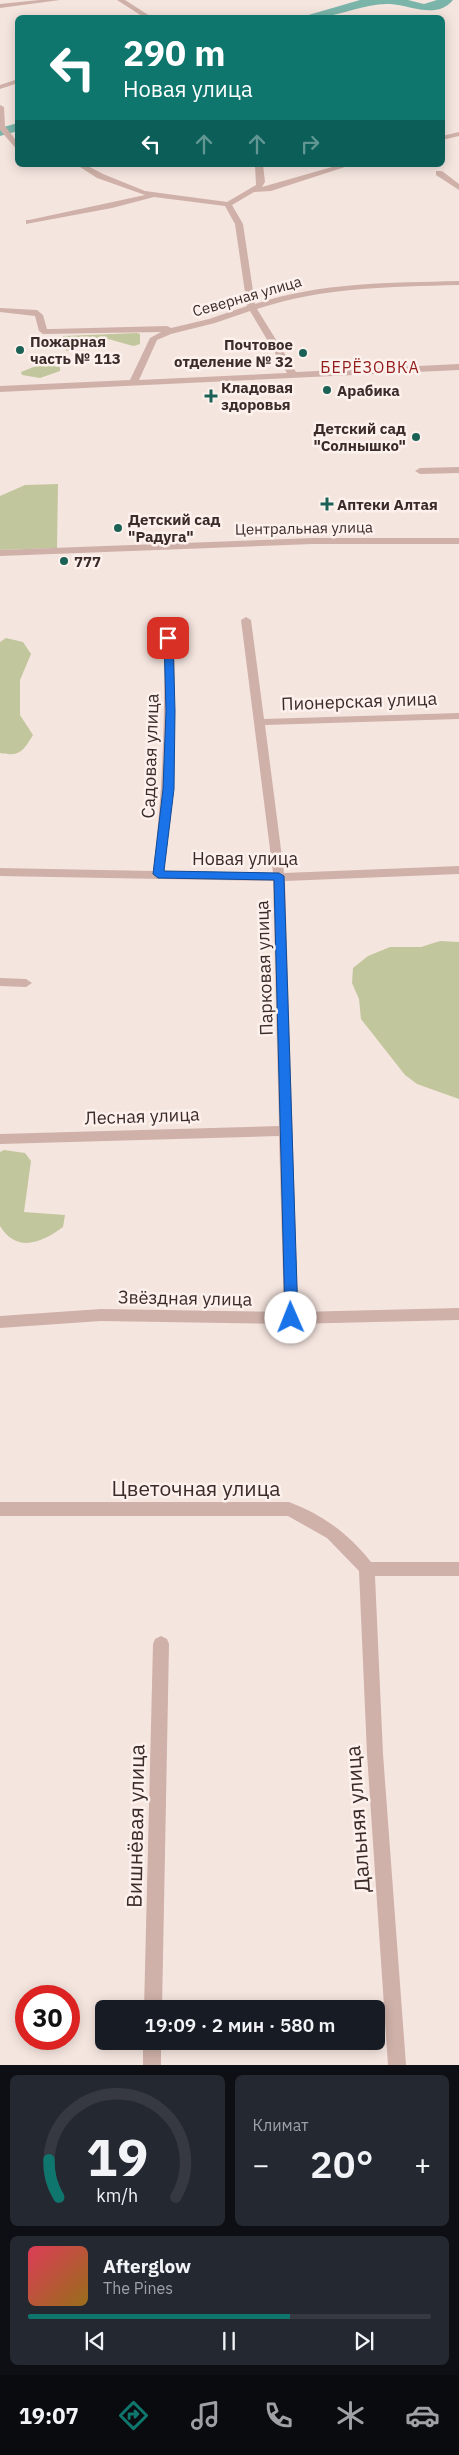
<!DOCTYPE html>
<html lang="ru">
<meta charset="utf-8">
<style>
:root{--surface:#171b24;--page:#242831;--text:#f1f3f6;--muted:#9ea1a6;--line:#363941;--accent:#0f766e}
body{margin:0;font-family:"IBM Plex Sans",sans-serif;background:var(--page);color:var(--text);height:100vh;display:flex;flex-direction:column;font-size:19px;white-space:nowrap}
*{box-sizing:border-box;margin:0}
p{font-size:16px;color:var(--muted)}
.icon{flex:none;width:28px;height:28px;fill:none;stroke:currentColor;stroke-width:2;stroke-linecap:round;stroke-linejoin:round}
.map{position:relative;height:2065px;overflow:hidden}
.side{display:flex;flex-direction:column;gap:10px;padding:10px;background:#0d0f14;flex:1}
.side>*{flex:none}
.guide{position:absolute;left:15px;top:15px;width:430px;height:152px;border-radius:8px;box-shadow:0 2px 12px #0003;background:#0f766e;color:#fff;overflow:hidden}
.speed{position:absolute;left:15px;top:1985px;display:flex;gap:10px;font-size:25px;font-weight:700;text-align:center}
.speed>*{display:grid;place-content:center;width:65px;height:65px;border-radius:50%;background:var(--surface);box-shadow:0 2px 12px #0003;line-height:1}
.speed .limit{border:8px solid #d22;background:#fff;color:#111}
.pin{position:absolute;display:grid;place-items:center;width:42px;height:42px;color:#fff;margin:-21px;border-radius:10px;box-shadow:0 2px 8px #0006}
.me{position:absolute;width:55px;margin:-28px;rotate:359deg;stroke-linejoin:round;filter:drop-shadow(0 0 4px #0008)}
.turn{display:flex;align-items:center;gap:18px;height:105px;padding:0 25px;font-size:22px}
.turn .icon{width:65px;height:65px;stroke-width:2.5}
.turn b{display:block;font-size:35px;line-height:42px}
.lanes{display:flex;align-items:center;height:48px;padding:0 25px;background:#0003;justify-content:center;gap:25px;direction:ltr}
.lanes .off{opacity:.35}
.big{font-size:38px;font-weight:600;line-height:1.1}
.side .card{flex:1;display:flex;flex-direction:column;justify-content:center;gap:8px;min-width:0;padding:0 18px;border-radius:8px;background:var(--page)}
.side .dial{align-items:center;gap:0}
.dial svg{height:130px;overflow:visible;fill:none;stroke:var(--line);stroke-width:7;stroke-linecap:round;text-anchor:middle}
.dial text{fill:var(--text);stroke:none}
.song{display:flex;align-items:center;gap:15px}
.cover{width:60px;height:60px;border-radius:8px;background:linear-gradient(135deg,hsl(350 70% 55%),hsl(40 70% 35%))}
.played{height:5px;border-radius:2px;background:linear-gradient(90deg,var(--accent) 65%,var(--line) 65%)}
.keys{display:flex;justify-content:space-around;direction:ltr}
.heat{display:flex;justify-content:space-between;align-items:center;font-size:28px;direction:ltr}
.side .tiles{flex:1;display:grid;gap:10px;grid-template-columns:1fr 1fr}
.card:last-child{grid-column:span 2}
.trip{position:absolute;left:95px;top:2000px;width:290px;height:50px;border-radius:8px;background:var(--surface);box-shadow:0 2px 12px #0003;font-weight:600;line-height:50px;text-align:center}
.dock{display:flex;height:80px;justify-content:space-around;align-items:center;background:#090b0e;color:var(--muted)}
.dock .icon{width:35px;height:35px}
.dock .selected{color:var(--accent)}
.dock b{font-size:22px;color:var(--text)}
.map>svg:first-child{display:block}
.green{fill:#c2c69d}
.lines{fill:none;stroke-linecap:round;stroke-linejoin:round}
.river{fill:#7bb5aa;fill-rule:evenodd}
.minor{fill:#cfb1a9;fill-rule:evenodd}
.route{fill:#1a73e8;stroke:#114b97}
.poi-dot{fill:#1b6155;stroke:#fcf1ec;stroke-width:2}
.labels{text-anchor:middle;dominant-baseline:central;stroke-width:5;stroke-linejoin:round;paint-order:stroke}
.far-street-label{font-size:15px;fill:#3b2b29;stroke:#fcf1ec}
.far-poi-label{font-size:15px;font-weight:bold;fill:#3b2b29;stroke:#fcf1ec;text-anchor:start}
.far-quarter-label{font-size:16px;letter-spacing:1px;fill:#911c1b;stroke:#fcf1ec}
.street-label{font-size:18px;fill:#3b2b29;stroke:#fcf1ec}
.near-street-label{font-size:21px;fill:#3b2b29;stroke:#fcf1ec}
</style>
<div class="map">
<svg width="459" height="2065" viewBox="0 0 459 2065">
<rect width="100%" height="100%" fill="#f5e5df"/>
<g class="green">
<path d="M137,333L140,334V344L134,346C118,343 104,334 87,340C78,342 76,350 66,351L63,336Z"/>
<path d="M41,364L60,367V371L40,378L22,375L21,372Z"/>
<path d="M58,484L57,548L0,550V496L25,485Z"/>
<path d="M6,638L23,642L31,654L20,680V715L33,735C23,751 20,757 0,753V642Z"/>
<path d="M440,941L459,942V1099L417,1084L405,1075L361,1019L359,999L352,983L353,968L368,956L390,947H421Z"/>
<path d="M4,1150L25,1153L31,1161L24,1212L65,1215L63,1227C43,1242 17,1254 0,1226V1152Z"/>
</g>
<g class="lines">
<g class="river">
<path d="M360,0H408L424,4L437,0H453C436,20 411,5 390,4C366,3 345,14 322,17C314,18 306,18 298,18Z"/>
<path d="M18,123V131L0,136V128Z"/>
</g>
<g class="minor">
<path d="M39,0H60L0,8V4Z"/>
<path d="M117,0H125L153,18H145Z"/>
<path d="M18,79V83L0,89V85Z"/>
<path d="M0,105L4,107L5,126L18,143V151L0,130Z"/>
<path d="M459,132V136L442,140V136Z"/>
<path d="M77,165H86L103,174L145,191L227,202L256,185L255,165H263L265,182L262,187L339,165H351L271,191L254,192L232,205L243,224L255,304C321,282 390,283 459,281V285C390,287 323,287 257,309L296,372L459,364V370L0,392V386L130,380L150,338L161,332L43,334L39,331L35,316L0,312V308L37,310L43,315L47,329H52L167,326L171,328L209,319L247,306L235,224L225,206L154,197L112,208L26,224V220H29L145,195L97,178ZM250,311L287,373L139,380L157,340L171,334L215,323Z"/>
<path d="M436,171H442L459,184V190L436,175Z"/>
<path d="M459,467V473L420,474L415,471L420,468Z"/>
<path d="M313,538H459V544H313L0,556V550Z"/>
<path d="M246,617L251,620L264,719L459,713V719L265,725L284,873L459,866V874L285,881L298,1312L459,1308V1320L291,1324L101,1321L0,1328V1316L101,1309L284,1312L279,1136L0,1144V1134L279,1126L273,881L0,876V868L153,871C163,793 165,716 164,638L169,635L174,638C176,716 175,794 164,871L273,873L241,620Z"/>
<path d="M0,978L26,979L32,983L26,987L0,986Z"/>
<path d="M0,1502H289C322,1514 349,1534 371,1562H459V1576H375L383,1754L406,2065H388L367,1754L359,1571L327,1538L288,1516H0Z"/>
<path d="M161,1636L167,1639L169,1644L162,2009H144L153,1644L155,1639Z"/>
<rect x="143" y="2041" width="18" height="24"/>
</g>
</g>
<path class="route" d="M168,635L173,638L175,711L174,789L164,871L279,873L284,876L298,1318L291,1323L285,1318L274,880L158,878L153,874L163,789L166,711L164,638Z"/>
<g class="poi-dot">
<circle cx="20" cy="350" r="5"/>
<circle cx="303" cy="353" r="5"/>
<circle cx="327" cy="390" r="5"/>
<path d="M208.5 388.5h5v5h5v5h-5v5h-5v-5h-5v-5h5z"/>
<circle cx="416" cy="437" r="5"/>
<path d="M324.5 496.5h5v5h5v5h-5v5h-5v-5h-5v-5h5z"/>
<circle cx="118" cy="528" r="5"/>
<circle cx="64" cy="561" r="5"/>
</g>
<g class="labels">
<g class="far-street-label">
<text transform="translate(247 296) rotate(-16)">Северная улица</text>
<text transform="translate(304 528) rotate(-1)">Центральная улица</text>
</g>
<g class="far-poi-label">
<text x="30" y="341">Пожарная<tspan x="30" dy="17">часть № 113</tspan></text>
<text x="293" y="344" text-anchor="end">Почтовое<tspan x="293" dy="17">отделение № 32</tspan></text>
<text x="221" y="387">Кладовая<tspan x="221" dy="17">здоровья</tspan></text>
<text x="337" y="390">Арабика</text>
<text x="406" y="428" text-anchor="end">Детский сад<tspan x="406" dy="17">"Солнышко"</tspan></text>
<text x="337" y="504">Аптеки Алтая</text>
<text x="128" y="519">Детский сад<tspan x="128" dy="17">"Радуга"</tspan></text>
<text x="74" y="561">777</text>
</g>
<g class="far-quarter-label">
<text x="370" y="367">БЕРЁЗОВКА</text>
</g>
<g class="street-label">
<text transform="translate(359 701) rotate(-2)">Пионерская улица</text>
<text transform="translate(150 756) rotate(-88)">Садовая улица</text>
<text x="245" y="858">Новая улица</text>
<text transform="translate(264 968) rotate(-92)">Парковая улица</text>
<text transform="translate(142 1116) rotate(-2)">Лесная улица</text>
<text transform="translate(185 1298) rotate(1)">Звёздная улица</text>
</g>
<g class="near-street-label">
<text x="196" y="1488">Цветочная улица</text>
<text transform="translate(357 1819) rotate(-94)">Дальняя улица</text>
<text transform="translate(135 1826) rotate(-89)">Вишнёвая улица</text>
</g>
</g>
</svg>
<div class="speed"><div class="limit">30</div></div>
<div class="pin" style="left:168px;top:638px;background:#d93025"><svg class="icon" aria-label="arrive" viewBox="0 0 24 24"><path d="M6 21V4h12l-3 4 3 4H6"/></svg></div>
<svg class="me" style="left:291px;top:1318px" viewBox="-20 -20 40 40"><circle r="19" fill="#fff"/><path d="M0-13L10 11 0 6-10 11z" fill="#1a73e8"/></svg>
<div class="trip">19:09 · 2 мин · 580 m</div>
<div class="guide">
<div class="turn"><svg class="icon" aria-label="left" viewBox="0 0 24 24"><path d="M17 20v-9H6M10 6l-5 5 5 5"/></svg><div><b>290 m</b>Новая улица</div></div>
<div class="lanes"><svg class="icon" aria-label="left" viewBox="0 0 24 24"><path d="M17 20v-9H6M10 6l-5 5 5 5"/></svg><svg class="icon off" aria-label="ahead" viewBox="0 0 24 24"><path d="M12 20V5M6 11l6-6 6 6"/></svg><svg class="icon off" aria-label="ahead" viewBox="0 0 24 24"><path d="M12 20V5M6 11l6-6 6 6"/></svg><svg class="icon off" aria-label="right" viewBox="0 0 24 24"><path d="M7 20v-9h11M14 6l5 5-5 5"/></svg></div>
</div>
</div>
<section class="side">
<div class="tiles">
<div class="card dial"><svg viewBox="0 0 100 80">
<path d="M14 69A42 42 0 1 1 86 69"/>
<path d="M14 69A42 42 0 0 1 8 46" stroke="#0f766e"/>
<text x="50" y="56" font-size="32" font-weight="700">19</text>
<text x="50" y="72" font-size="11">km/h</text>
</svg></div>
<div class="card"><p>Климат</p>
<div class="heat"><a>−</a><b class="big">20°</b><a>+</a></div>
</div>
<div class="card">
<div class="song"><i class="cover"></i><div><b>Afterglow</b><p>The Pines</p></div></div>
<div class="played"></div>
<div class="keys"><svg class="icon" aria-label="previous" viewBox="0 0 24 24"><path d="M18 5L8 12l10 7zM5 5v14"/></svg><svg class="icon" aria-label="pause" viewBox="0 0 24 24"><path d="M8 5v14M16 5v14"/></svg><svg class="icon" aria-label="next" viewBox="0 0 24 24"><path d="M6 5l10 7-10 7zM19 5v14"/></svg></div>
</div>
</div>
</section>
<nav class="dock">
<b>19:07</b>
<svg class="icon selected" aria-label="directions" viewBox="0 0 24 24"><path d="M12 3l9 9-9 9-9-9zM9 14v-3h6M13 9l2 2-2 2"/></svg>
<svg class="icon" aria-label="music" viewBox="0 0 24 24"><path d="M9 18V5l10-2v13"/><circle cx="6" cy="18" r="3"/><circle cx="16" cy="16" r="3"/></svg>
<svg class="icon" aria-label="phone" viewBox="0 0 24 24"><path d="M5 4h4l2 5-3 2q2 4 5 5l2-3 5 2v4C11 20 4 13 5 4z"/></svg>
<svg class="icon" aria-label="climate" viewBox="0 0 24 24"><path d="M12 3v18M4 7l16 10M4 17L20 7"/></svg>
<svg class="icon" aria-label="car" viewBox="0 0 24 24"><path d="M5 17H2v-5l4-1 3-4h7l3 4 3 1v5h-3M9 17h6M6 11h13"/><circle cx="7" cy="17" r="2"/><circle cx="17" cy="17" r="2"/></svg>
</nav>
